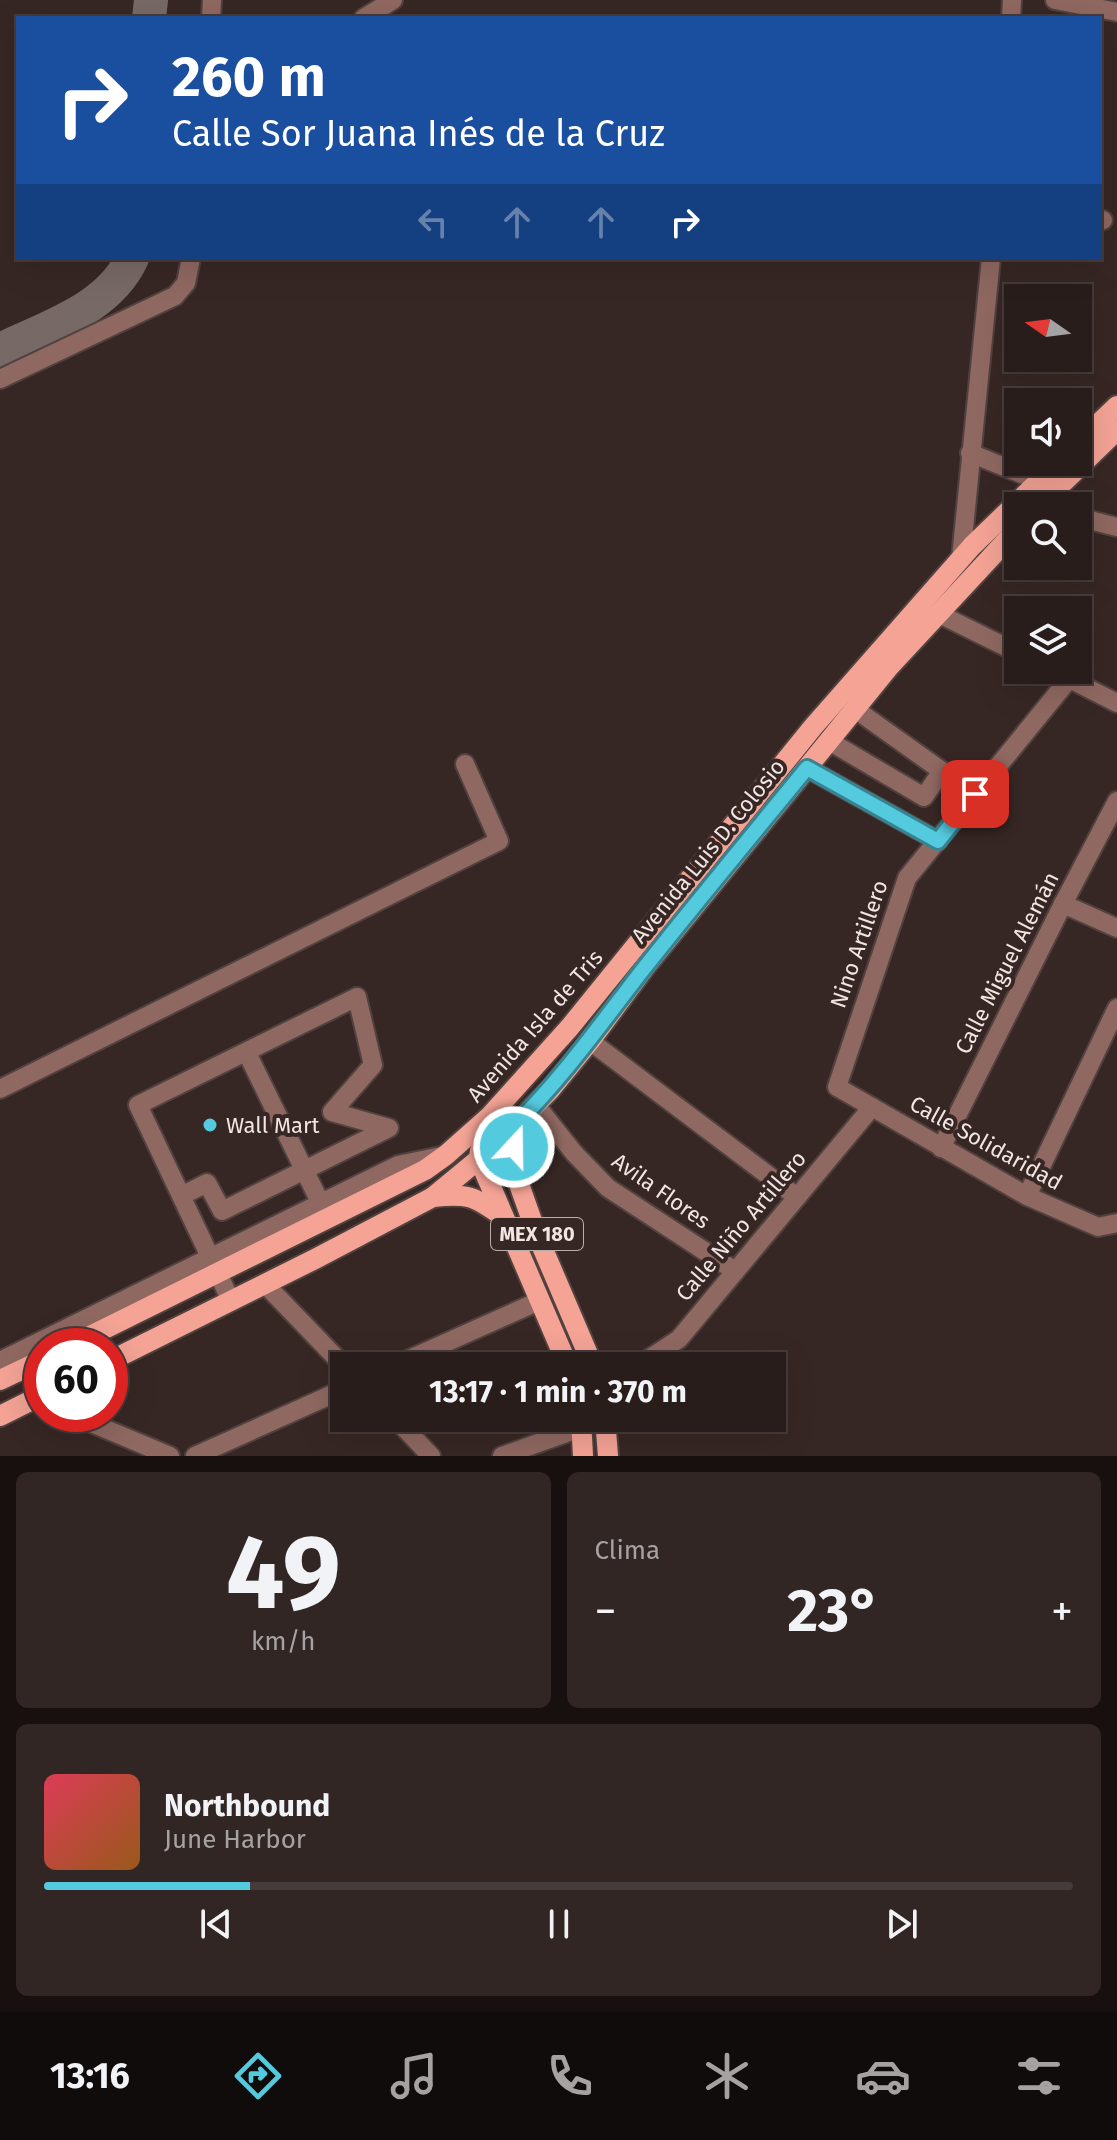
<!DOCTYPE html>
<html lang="es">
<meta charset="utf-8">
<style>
:root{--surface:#291d1b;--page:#312624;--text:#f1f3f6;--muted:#a5a2a3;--line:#453b3a;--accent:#54cade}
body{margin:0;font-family:"Fira Sans",sans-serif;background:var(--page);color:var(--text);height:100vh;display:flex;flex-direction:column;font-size:30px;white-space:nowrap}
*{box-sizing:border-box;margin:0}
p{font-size:26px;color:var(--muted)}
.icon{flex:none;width:44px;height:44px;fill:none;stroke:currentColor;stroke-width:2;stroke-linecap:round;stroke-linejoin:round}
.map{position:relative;height:1456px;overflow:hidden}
.details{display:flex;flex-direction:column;gap:16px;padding:16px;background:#17100f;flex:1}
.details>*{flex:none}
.banner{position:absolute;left:16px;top:16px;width:1086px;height:244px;border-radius:0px;box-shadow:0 8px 32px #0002,0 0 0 2px var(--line);background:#1a4fa0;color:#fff;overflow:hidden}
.needle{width:52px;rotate:284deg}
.buttons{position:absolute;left:1004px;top:284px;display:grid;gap:16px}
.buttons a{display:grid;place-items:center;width:88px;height:88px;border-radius:0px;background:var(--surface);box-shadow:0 8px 32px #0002,0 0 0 2px var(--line);font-size:40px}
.speed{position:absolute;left:24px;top:1328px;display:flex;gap:16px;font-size:40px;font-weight:700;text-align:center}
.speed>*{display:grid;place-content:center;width:104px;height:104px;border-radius:50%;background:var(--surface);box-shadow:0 8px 32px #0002,0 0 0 2px var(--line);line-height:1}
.speed .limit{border:12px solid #d22;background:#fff;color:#111}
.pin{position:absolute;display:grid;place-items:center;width:68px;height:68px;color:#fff;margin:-34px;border-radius:16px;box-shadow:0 4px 12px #0006}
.me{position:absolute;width:88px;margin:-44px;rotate:21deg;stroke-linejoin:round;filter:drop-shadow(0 0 6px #0008)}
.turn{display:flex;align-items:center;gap:28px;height:168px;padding:0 24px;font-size:36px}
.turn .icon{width:104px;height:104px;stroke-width:2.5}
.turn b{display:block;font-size:56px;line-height:68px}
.lanes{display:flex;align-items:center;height:76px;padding:0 24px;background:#0003;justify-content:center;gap:40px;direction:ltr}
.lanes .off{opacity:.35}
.big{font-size:60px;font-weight:700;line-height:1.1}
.details .card{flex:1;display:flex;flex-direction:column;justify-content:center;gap:12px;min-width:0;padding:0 28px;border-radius:12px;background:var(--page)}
.details .dial{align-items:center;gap:0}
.dial b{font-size:104px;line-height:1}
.song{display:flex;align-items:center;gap:24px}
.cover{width:96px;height:96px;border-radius:12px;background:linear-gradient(135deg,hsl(350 70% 55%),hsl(30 70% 35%))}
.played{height:8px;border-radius:4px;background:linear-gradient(90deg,var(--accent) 20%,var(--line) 20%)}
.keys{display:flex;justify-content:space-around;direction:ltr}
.heat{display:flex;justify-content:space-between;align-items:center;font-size:44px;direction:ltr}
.details .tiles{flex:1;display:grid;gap:16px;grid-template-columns:1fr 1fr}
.card:last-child{grid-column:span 2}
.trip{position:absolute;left:330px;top:1352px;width:456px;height:80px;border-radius:0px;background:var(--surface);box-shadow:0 8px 32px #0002,0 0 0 2px var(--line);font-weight:700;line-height:80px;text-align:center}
.tabs{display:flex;height:128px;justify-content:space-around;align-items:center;background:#100c0b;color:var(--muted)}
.tabs .icon{width:56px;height:56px}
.tabs .on{color:var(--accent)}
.tabs b{font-size:36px;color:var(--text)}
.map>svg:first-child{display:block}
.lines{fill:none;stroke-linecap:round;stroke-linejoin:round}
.taxiway{stroke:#776966;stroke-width:34}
.minor-casing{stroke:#51423f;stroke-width:22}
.major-casing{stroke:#51423f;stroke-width:24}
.minor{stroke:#8f6861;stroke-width:18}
.major{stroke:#f4a395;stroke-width:20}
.route-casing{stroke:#378390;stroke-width:20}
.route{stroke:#54cade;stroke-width:14}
.poi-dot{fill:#54cade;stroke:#372724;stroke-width:3}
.labels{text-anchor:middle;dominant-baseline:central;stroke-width:8;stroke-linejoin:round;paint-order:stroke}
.shield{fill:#372724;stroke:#b9adaa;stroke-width:2}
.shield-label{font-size:20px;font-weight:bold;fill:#f1e6e4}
.street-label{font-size:22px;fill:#f1e6e4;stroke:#372724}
.poi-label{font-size:22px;fill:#f1e6e4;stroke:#372724;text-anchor:start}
</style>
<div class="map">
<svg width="1117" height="1456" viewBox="0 0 1117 1456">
<rect width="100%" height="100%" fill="#372724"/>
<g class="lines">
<g class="taxiway">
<path d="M149,18L151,0"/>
<path d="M0,350C47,327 109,309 132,258"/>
</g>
<defs>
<g id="minor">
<path d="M1055,0L1117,12"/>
<path d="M211,18L212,0"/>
<path d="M364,18L393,0"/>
<path d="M1011,18L1012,0"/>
<path d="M1100,221L1103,220"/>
<path d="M0,379L175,296L186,283L191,258"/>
<path d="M970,453L1039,481"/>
<path d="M1078,517L1117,527"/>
<path d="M961,558L991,258"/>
<path d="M927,608L1018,653"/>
<path d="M1052,670L1117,703"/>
<path d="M1069,679L907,878L837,1087L1027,1196L1098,1227L1117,1223"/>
<path d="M829,741L924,797L942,771L855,709"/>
<path d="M807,768L938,841"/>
<path d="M1063,904L1117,928"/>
<path d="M590,1041L797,1197"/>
<path d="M247,1053L320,1202"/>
<path d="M0,1089L499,841L465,764"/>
<path d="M536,1105L574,1153L608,1188L735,1271"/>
<path d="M941,1148L1063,904L1117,801"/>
<path d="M181,1196L207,1183L222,1211L389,1128L332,1112L373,1065L357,997L138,1105L231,1301"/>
<path d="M1027,1196L1117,1008"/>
<path d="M265,1284L344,1366"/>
<path d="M0,1361L398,1165L446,1155"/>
<path d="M394,1366L539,1301"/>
<path d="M638,1366L679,1339L872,1107"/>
<path d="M70,1414L170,1456"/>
<path d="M395,1418L431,1456"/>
<path d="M195,1456L344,1389"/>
<path d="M502,1456L583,1427"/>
</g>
<g id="major">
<path d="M1078,443L1117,406"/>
<path d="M1039,506L1117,430"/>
<path d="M480,1150L479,1159L568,1366"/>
<path d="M433,1197C467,1193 474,1196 502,1216"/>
<path d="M70,1346L425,1170L446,1155L490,1116L570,1027L813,727L972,546L1059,462"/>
<path d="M110,1361L315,1259L433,1197L479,1159L513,1127"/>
<path d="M593,1366L537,1235L519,1184L515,1162L513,1127L550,1090L590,1041L645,967L889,667L1018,528"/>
<path d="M0,1380L42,1360"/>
<path d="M0,1416L42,1395"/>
<path d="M581,1418L583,1456"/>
<path d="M605,1418L608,1456"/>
</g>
</defs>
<use href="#minor" class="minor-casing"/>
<use href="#major" class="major-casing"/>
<use href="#minor" class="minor"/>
<use href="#major" class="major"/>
</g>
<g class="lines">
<defs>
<path id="route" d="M514,1147L513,1127C563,1078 602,1022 645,967C698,900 753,834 807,768L938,841L975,794"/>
</defs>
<use href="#route" class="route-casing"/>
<use href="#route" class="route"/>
</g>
<circle class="poi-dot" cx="210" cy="1125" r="8"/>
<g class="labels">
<rect class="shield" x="491" y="1218" width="92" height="32" rx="6"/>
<g class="shield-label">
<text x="537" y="1234">MEX 180</text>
</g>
<g class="street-label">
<text transform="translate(708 851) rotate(-51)">Avenida Luis D. Colosio</text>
<text transform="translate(859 944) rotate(-71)">Nino Artillero</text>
<text transform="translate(1007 963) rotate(-63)">Calle Miguel Alemán</text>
<text transform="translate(535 1026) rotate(-49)">Avenida Isla de Tris</text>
<text transform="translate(986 1143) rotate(29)">Calle Solidaridad</text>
<text transform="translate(661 1191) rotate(35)">Avila Flores</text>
<text transform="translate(741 1226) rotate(-50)">Calle Niño Artillero</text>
</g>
<g class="poi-label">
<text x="226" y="1125">Wall Mart</text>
</g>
</g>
</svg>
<div class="buttons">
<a><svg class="needle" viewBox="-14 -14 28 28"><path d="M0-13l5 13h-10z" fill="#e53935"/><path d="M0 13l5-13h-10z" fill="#a5a2a3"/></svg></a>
<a><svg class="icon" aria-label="sound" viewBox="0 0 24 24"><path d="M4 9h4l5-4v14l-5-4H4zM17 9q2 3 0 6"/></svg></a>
<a><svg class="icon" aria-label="search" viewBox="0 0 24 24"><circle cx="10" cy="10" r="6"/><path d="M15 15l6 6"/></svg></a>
<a><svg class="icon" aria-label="layers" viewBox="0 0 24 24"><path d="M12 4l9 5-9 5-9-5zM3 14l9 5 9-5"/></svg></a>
</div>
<div class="speed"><div class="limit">60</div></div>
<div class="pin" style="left:975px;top:794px;background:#d93025"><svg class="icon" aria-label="arrive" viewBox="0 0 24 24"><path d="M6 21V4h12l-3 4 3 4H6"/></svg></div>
<svg class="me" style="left:514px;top:1147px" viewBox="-20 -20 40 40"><circle r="17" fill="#54cade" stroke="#fff" stroke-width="3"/><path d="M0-11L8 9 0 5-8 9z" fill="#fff"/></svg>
<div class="trip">13:17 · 1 min · 370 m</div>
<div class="banner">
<div class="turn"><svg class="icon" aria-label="right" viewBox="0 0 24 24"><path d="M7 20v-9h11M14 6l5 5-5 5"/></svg><div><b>260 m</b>Calle Sor Juana Inés de la Cruz</div></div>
<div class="lanes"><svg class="icon off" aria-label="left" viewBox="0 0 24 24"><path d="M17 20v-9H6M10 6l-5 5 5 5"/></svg><svg class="icon off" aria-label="ahead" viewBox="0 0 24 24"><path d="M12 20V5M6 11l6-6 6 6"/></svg><svg class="icon off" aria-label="ahead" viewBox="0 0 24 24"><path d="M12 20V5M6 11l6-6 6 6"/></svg><svg class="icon" aria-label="right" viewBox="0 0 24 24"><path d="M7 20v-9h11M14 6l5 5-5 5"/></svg></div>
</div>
</div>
<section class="details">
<div class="tiles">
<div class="card dial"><b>49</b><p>km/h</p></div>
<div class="card"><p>Clima</p>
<div class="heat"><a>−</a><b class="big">23°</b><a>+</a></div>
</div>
<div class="card">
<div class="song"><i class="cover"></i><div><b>Northbound</b><p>June Harbor</p></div></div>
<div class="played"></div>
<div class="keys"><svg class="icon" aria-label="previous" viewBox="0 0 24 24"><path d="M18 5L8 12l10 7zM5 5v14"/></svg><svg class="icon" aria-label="pause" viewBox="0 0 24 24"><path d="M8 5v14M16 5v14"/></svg><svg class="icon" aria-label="next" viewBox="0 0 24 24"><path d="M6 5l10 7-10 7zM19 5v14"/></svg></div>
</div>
</div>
</section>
<nav class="tabs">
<b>13:16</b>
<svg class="icon on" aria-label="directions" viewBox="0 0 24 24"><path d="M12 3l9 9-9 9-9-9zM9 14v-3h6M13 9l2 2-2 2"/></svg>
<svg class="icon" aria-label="music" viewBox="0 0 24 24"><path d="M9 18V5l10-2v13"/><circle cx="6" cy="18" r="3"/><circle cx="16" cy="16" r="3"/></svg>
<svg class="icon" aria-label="phone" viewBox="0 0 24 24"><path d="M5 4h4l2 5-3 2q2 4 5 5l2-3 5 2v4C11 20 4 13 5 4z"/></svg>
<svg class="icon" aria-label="climate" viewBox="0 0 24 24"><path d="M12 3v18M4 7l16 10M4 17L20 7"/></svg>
<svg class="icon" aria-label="car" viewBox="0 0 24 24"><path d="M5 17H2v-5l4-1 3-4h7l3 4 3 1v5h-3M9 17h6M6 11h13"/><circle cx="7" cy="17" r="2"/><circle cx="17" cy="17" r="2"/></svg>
<svg class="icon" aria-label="filters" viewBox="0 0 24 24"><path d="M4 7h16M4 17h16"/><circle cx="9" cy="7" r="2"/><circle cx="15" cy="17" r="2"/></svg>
</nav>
